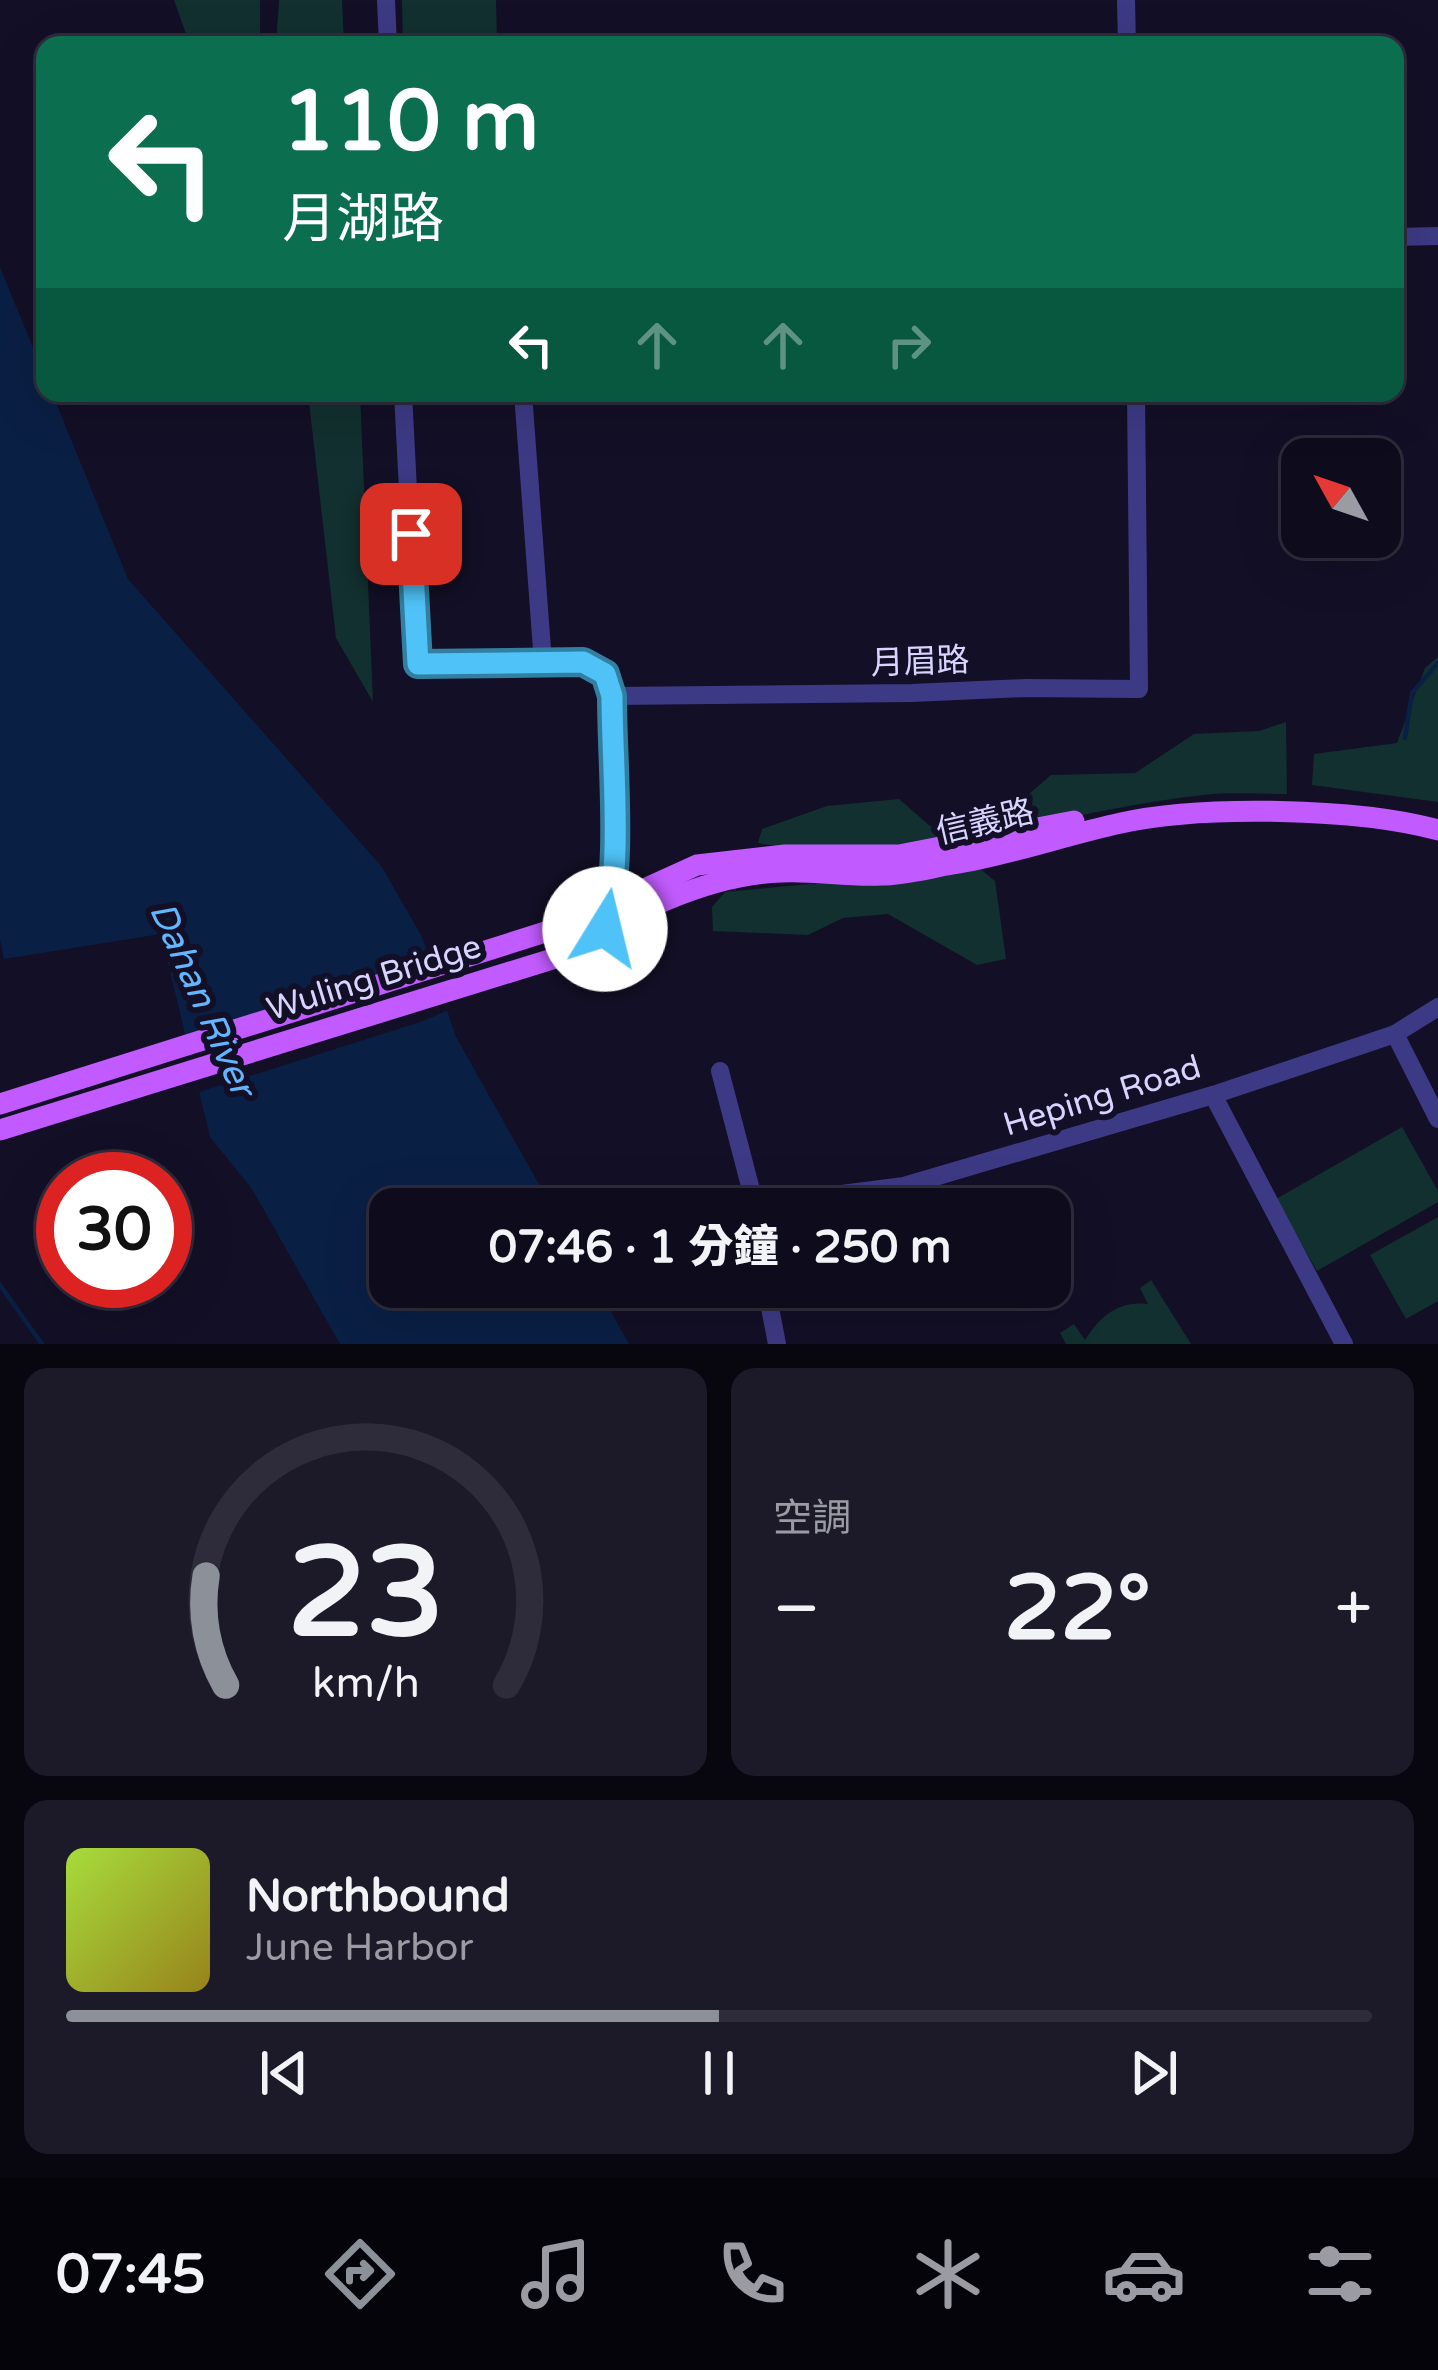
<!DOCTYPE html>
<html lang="zh-TW">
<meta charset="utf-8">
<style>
:root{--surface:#0e0b1c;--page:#1c1929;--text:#f1f3f6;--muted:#9b9ba3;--line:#2e2b3b;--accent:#8c9099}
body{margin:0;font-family:"Varela Round","Noto Sans TC",sans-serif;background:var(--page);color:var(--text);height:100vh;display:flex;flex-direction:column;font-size:45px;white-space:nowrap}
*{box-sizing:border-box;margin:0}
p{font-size:39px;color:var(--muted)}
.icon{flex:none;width:66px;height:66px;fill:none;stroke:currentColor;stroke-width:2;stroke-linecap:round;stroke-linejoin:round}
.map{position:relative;height:1344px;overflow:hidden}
.side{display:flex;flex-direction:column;gap:24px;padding:24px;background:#08060f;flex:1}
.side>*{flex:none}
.guide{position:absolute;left:36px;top:36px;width:1368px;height:366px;border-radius:24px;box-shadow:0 12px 48px #0002,0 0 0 3px var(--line);background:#0b6e4f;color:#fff;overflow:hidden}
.needle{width:78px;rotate:310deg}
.buttons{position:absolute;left:1281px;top:438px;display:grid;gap:24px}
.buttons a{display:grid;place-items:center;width:120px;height:120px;border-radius:24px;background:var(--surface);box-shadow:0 12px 48px #0002,0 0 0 3px var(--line);font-size:60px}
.speed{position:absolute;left:36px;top:1152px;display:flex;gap:24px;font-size:60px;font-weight:700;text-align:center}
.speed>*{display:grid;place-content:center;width:156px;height:156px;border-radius:50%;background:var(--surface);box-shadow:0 12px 48px #0002,0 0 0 3px var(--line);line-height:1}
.speed .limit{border:18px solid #d22;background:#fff;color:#111}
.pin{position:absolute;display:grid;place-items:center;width:102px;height:102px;color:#fff;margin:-51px;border-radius:24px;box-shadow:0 6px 18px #0006}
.me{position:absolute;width:132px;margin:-66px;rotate:9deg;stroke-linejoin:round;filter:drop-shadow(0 0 9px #0008)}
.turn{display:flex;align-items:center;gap:42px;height:252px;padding:0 48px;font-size:54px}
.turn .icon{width:156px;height:156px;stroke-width:2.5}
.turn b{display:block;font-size:84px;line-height:102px}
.lanes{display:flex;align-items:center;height:114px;padding:0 48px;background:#0003;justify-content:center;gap:60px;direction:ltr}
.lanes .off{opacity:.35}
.big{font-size:90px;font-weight:800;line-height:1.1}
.side .card{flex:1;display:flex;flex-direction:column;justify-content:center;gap:18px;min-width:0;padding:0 42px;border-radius:24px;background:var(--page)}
.side .dial{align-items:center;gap:0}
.dial svg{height:312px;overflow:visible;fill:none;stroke:var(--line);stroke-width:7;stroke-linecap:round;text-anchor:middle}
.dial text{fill:var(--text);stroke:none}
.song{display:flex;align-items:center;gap:36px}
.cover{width:144px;height:144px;border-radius:18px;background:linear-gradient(135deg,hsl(80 70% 55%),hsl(50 70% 35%))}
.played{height:12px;border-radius:6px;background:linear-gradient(90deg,var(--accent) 50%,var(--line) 50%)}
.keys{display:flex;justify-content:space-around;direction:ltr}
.heat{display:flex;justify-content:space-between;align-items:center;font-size:66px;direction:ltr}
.side .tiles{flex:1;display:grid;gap:24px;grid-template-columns:1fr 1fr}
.card:last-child{grid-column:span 2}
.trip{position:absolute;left:369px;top:1188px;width:702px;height:120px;border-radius:24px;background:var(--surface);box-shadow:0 12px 48px #0002,0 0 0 3px var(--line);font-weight:800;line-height:120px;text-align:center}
.dock{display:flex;height:192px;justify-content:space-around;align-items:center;background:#06040b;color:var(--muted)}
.dock .icon{width:84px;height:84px}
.dock .selected{color:var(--accent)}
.dock b{font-size:54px;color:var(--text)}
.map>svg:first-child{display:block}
.green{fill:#12302f}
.water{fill:#0a1f44}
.pier{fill:#130f26}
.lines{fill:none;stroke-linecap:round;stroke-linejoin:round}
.stream{stroke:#0a1f44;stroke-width:4.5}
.minor{stroke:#3d3a85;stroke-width:18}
.major{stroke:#c25bff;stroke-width:21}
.route-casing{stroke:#337fa1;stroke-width:30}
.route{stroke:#4fc3f7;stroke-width:21}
.labels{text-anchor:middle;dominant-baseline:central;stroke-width:12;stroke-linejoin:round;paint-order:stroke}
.street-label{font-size:33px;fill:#d9d4ff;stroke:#130f26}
.water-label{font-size:36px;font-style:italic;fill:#62b6ff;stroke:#130f26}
</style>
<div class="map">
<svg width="1438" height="1344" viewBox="0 0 1438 1344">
<rect width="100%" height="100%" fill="#130f26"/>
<g class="green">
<path d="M174,0H260V45H190Z"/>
<path d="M279,0H342L344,45H276Z"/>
<path d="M402,0H496L497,45H403Z"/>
<path d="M308,393H360L373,702L336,638Z"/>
<path d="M1438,657V802L1312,785L1314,754L1397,743L1425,668Z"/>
<path d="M1286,722L1287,794C1260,794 1231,792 1204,795C1057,810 907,871 758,843L762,829L827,806L899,799L930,826L1006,814L1051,775L1135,773L1194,734L1259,731Z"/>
<path d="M979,868L995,881L1006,959L977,965L888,914L843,918L808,935L713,931L712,907L725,892Z"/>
<path d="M1402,1127L1438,1191V1202L1317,1271L1276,1199Z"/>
<path d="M1438,1217V1301L1406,1319L1370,1255Z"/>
<path d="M1151,1280L1191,1344H1066L1060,1333L1074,1324L1085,1340C1100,1316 1119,1300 1148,1304L1140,1288Z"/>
</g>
<path class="water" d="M0,267L45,377V393H52L128,579L382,867L422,937L456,1037L553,1209H390V1287H597L629,1344H340L252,1189L210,1137L161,934L4,959L0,939Z"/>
<path class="pier" d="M436,959L453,1008L423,1021L193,1094L180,1040Z"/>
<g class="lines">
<g class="stream">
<path d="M1405,738L1412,693L1438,663"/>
<path d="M0,1285L42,1344"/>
</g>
<g class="minor">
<path d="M386,0L388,45"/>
<path d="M1126,0L1127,45"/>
<path d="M1395,237L1438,236"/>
<path d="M403,393L417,664L583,661L606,673L612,696"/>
<path d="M523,393L543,663"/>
<path d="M609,913L615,863L612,696L912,693L1025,688L1139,689L1136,393"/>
<path d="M1395,1034L1438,1119"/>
<path d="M720,1071L756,1209"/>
<path d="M1213,1095L1344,1344"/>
<path d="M773,1209L826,1196L904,1186L1213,1095L1395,1034L1438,1007"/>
<path d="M766,1287L777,1344"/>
</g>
<g class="major">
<path d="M0,1104L558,928L697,865L785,855H899L1074,821"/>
<path d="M0,1130L562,956C626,916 703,875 781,872C814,870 848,877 881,875C905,875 929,868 953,864C1010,855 1065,835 1121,823C1202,805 1358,808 1438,830"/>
</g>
</g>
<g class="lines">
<defs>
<path id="route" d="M411,534L418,664L583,662L605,674L612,696C612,767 623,863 605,929"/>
</defs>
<use href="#route" class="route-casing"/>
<use href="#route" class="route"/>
</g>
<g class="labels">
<g class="street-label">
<text transform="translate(920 662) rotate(-2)">月眉路</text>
<text transform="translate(985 822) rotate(-13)">信義路</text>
<text transform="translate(374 978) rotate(-17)">Wuling Bridge</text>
<text transform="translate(1102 1096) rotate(-17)">Heping Road</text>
</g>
<g class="water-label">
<text transform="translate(202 999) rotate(66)">Dahan River</text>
</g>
</g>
</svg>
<div class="buttons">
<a><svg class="needle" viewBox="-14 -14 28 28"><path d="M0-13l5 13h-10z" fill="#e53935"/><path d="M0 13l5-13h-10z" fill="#9b9ba3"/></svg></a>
</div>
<div class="speed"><div class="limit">30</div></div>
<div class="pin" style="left:411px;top:534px;background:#d93025"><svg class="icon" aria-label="arrive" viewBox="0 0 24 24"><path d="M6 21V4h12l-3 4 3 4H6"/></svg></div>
<svg class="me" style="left:605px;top:929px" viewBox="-20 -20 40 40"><circle r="19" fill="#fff"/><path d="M0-13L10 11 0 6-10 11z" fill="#4fc3f7"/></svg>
<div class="trip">07:46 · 1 分鐘 · 250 m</div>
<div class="guide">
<div class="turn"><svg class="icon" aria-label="left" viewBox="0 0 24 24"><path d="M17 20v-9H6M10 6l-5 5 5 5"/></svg><div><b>110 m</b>月湖路</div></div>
<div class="lanes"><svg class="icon" aria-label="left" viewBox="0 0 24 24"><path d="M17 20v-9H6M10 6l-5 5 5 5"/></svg><svg class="icon off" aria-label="ahead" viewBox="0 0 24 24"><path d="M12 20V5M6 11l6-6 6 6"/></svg><svg class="icon off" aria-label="ahead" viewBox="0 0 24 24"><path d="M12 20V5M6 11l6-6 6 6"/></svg><svg class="icon off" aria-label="right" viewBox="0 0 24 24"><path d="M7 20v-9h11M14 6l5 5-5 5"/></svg></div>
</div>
</div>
<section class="side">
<div class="tiles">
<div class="card dial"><svg viewBox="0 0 100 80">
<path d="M14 69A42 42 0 1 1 86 69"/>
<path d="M14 69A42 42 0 0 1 9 41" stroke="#8c9099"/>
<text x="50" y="56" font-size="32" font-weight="700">23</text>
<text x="50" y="72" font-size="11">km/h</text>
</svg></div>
<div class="card"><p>空調</p>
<div class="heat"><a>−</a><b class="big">22°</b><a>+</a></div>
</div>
<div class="card">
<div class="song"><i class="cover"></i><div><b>Northbound</b><p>June Harbor</p></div></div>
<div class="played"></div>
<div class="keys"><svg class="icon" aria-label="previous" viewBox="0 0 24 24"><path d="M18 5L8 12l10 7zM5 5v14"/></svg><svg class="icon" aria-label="pause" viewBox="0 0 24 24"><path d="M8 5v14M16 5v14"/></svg><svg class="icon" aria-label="next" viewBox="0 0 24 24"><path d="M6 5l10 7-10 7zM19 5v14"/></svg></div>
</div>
</div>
</section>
<nav class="dock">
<b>07:45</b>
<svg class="icon selected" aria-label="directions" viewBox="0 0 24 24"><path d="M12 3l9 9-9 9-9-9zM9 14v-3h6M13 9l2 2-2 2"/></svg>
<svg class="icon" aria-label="music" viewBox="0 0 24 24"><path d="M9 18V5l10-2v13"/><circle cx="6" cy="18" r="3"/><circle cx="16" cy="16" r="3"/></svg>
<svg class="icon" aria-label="phone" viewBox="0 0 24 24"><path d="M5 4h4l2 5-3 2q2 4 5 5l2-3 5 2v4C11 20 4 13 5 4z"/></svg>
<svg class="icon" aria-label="climate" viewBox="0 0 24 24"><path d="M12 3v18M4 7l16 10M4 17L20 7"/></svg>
<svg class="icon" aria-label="car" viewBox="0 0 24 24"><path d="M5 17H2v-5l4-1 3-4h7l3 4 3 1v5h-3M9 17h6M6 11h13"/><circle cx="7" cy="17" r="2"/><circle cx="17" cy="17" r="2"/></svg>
<svg class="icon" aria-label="filters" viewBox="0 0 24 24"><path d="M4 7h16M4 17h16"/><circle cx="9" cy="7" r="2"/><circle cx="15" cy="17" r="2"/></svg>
</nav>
